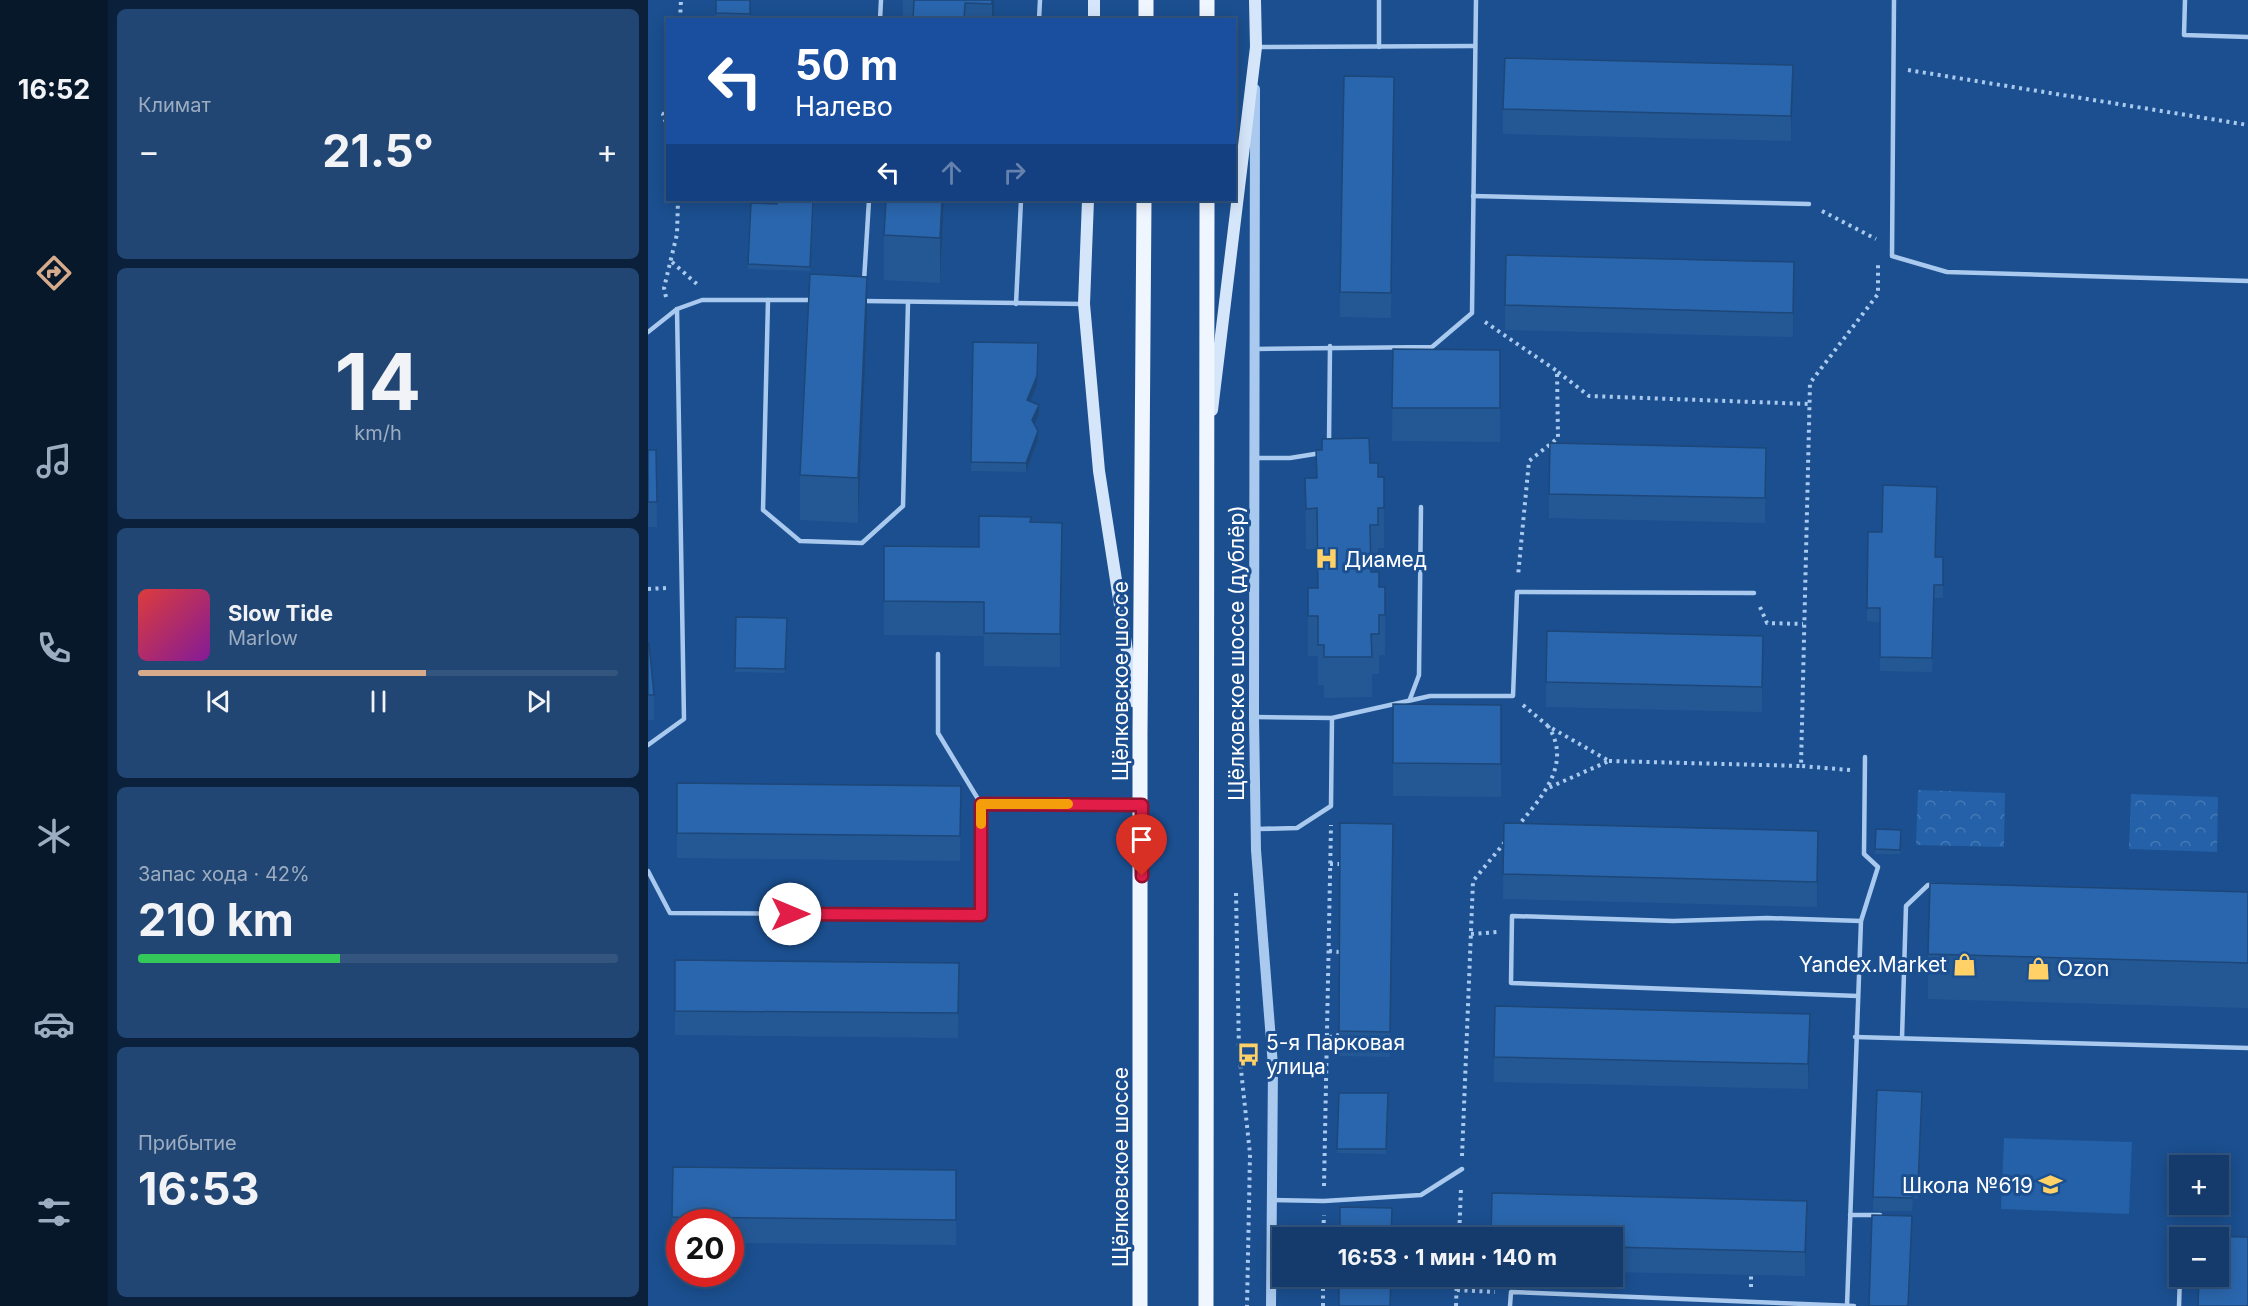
<!DOCTYPE html>
<html lang="ru">
<meta charset="utf-8">
<style>
:root{--surface:#143b6b;--page:#214673;--text:#f1f3f6;--muted:#9dadc1;--line:#33557e;--accent:#d6ab8b}
body{margin:0;font-family:Inter,sans-serif;background:var(--page);color:var(--text);height:100vh;display:flex;flex-direction:column;font-size:22px;white-space:nowrap}
*{box-sizing:border-box;margin:0}
p{font-size:20px;color:var(--muted)}
.icon{flex:none;width:33px;height:33px;fill:none;stroke:currentColor;stroke-width:2;stroke-linecap:round;stroke-linejoin:round}
.map{position:relative;flex:1;overflow:hidden}
.panel{display:flex;flex-direction:column;gap:9px;padding:9px;background:#0b203b;width:540px}
.panel>*{flex:none}
.top-card{position:absolute;left:18px;top:18px;width:570px;height:183px;border-radius:0px;box-shadow:0 3px 15px #0003,0 0 0 2px var(--line);background:#1a4fa0;color:#fff;overflow:hidden}
.fabs{position:absolute;left:1521px;top:1155px;display:grid;gap:12px}
.fabs a{display:grid;place-items:center;width:60px;height:60px;border-radius:0px;background:var(--surface);box-shadow:0 3px 15px #0003,0 0 0 2px var(--line);font-size:30px}
.speed{position:absolute;left:18px;top:1209px;display:flex;gap:12px;font-size:30px;font-weight:700;text-align:center}
.speed>*{display:grid;place-content:center;width:78px;height:78px;border-radius:50%;background:var(--surface);box-shadow:0 3px 15px #0003,0 0 0 2px var(--line);line-height:1}
.speed .limit{border:9px solid #d22;background:#fff;color:#111}
.pin{position:absolute;display:grid;place-items:center;width:51px;height:51px;color:#fff;margin:-62px -26px;border-radius:50% 50% 50% 0;rotate:-45deg;box-shadow:0 0 6px #0007}
.pin .icon{rotate:45deg}
.me{position:absolute;width:66px;margin:-33px;rotate:90deg;stroke-linejoin:round;filter:drop-shadow(0 0 4px #0008)}
.turn{display:flex;align-items:center;gap:21px;height:126px;padding:0 30px;font-size:27px}
.turn .icon{width:78px;height:78px;stroke-width:2.5}
.turn b{display:block;font-size:42px;line-height:51px}
.lanes{display:flex;align-items:center;height:57px;padding:0 30px;background:#0003;justify-content:center;gap:30px;direction:ltr}
.lanes .off{opacity:.35}
.big{font-size:45px;font-weight:700;line-height:1.1}
.panel .card{flex:1;display:flex;flex-direction:column;justify-content:center;gap:9px;min-width:0;padding:0 21px;border-radius:9px;background:var(--page)}
.panel .dial{align-items:center;gap:0}
.dial b{font-size:78px;line-height:1}
.song{display:flex;align-items:center;gap:18px}
.cover{width:72px;height:72px;border-radius:9px;background:linear-gradient(135deg,hsl(0 70% 55%),hsl(290 70% 35%))}
.played{height:6px;border-radius:3px;background:linear-gradient(90deg,var(--accent) 60%,var(--line) 60%)}
.keys{display:flex;justify-content:space-around;direction:ltr}
.heat{display:flex;justify-content:space-between;align-items:center;font-size:33px;direction:ltr}
.charge{height:9px;border-radius:4px;background:linear-gradient(90deg,#34c759 42%,var(--line) 0)}
.trip{position:absolute;left:624px;top:1227px;width:351px;height:60px;border-radius:0px;background:var(--surface);box-shadow:0 3px 15px #0003,0 0 0 2px var(--line);font-weight:700;line-height:60px;text-align:center}
main{display:flex;flex:1;min-height:0}
.dock{display:flex;flex-direction:column;width:108px;justify-content:space-around;align-items:center;background:#08182b;color:var(--muted)}
.dock .icon{width:42px;height:42px}
.dock .selected{color:var(--accent)}
.dock b{font-size:27px;color:var(--text)}
.map>svg:first-child{display:block}
.park{fill:url(#park-crowns)}
.pitch{fill:#2461a8}
.lines{fill:none;stroke-linecap:round;stroke-linejoin:round}
.path{stroke:#a9c9ee;stroke-width:4;stroke-dasharray:3 4.5;stroke-linecap:butt}
.service{stroke:#a9c9ee;stroke-width:4.5}
.tertiary{stroke:#a9c9ee;stroke-width:10}
.secondary{stroke:#d6e6fa;stroke-width:12}
.primary{stroke:#f0f6ff;stroke-width:15}
.wall{fill:#245895}
.shaded-wall{fill:#1d4779}
.building{fill:#2a66ad;stroke:#1d4779;stroke-width:1.5}
.route-casing{stroke:#92132f;stroke-width:15}
.route{stroke:#e11d48;stroke-width:10}
.slow{stroke:#f59e0b;stroke-width:10}
.labels{text-anchor:middle;dominant-baseline:central;stroke-width:6;stroke-linejoin:round;paint-order:stroke}
.poi-label{font-size:21px;fill:#fff;stroke:#1b4f8f;text-anchor:start}
.street-label{font-size:21px;fill:#fff;stroke:#1b4f8f}
</style>
<main>
<nav class="dock">
<b>16:52</b>
<svg class="icon selected" aria-label="directions" viewBox="0 0 24 24"><path d="M12 3l9 9-9 9-9-9zM9 14v-3h6M13 9l2 2-2 2"/></svg>
<svg class="icon" aria-label="music" viewBox="0 0 24 24"><path d="M9 18V5l10-2v13"/><circle cx="6" cy="18" r="3"/><circle cx="16" cy="16" r="3"/></svg>
<svg class="icon" aria-label="phone" viewBox="0 0 24 24"><path d="M5 4h4l2 5-3 2q2 4 5 5l2-3 5 2v4C11 20 4 13 5 4z"/></svg>
<svg class="icon" aria-label="climate" viewBox="0 0 24 24"><path d="M12 3v18M4 7l16 10M4 17L20 7"/></svg>
<svg class="icon" aria-label="car" viewBox="0 0 24 24"><path d="M5 17H2v-5l4-1 3-4h7l3 4 3 1v5h-3M9 17h6M6 11h13"/><circle cx="7" cy="17" r="2"/><circle cx="17" cy="17" r="2"/></svg>
<svg class="icon" aria-label="filters" viewBox="0 0 24 24"><path d="M4 7h16M4 17h16"/><circle cx="9" cy="7" r="2"/><circle cx="15" cy="17" r="2"/></svg>
</nav>
<section class="panel">
<div class="card"><p>Климат</p>
<div class="heat"><a>−</a><b class="big">21.5°</b><a>+</a></div>
</div>
<div class="card dial"><b>14</b><p>km/h</p></div>
<div class="card">
<div class="song"><i class="cover"></i><div><b>Slow Tide</b><p>Marlow</p></div></div>
<div class="played"></div>
<div class="keys"><svg class="icon" aria-label="previous" viewBox="0 0 24 24"><path d="M18 5L8 12l10 7zM5 5v14"/></svg><svg class="icon" aria-label="pause" viewBox="0 0 24 24"><path d="M8 5v14M16 5v14"/></svg><svg class="icon" aria-label="next" viewBox="0 0 24 24"><path d="M6 5l10 7-10 7zM19 5v14"/></svg></div>
</div>
<div class="card"><p>Запас хода · 42%</p><b class="big">210 km</b><div class="charge"></div></div>
<div class="card"><p>Прибытие</p><b class="big">16:53</b></div>
</section>
<div class="map">
<svg width="1600" height="1306" viewBox="0 0 1600 1306">
<defs>
<pattern id="park-crowns" width="20" height="18" patternUnits="userSpaceOnUse" patternTransform="scale(1.5)"><rect width="20" height="18" fill="#2461a8"/><path d="M2 6a3 3 0 1 1 6 0M12 15a3 3 0 1 1 6 0" fill="none" stroke="#4579b5"/></pattern>
</defs>
<rect width="100%" height="100%" fill="#1b4f8f"/>
<g class="park">
<path d="M1270,790L1357,793L1356,847L1268,845Z"/>
<path d="M1483,794L1570,797L1569,852L1481,849Z"/>
</g>
<path class="pitch" d="M1356,1138L1484,1142L1481,1214L1353,1209Z"/>
<g class="lines">
<g class="path">
<path d="M32,20L33,0"/>
<path d="M1260,70L1600,125"/>
<path d="M20,106L15,115L20,127"/>
<path d="M1174,211L1228,239"/>
<path d="M24,262L50,285"/>
<path d="M18,297L16,288L29,234L30,200"/>
<path d="M837,322L909,371L910,438L881,461L870,576"/>
<path d="M910,372L941,396L1161,404"/>
<path d="M0,589L18,588"/>
<path d="M1112,607L1119,623L1155,624"/>
<path d="M875,705L900,726L961,761L900,788"/>
<path d="M961,761L1153,766"/>
<path d="M1202,770L1153,766L1162,383L1230,294V262"/>
<path d="M869,827C893,798 925,764 900,726"/>
<path d="M682,864H692"/>
<path d="M588,893L591,1051L602,1154L599,1306"/>
<path d="M823,934L850,932"/>
<path d="M681,951L692,952"/>
<path d="M681,1037L691,1035"/>
<path d="M814,1156L825,881L857,842"/>
<path d="M676,1186L683,825"/>
<path d="M675,1238L676,1215"/>
<path d="M811,1238L813,1188"/>
<path d="M1103,1287V1275"/>
<path d="M809,1290L847,1292"/>
<path d="M675,1306V1276"/>
<path d="M808,1306L809,1276"/>
</g>
<g class="service">
<path d="M1246,0L1244,256L1299,272L1600,281"/>
<path d="M1537,0L1536,35L1600,37"/>
<path d="M232,20L233,0"/>
<path d="M391,20L392,0"/>
<path d="M608,47L827,46"/>
<path d="M731,47V0"/>
<path d="M825,196L1161,204"/>
<path d="M216,281L221,200"/>
<path d="M120,300L115,510L152,541L214,543L255,506L260,302"/>
<path d="M216,301L435,304"/>
<path d="M368,304L373,200"/>
<path d="M0,332L29,309L54,300H165"/>
<path d="M607,349L784,347L824,313L828,0"/>
<path d="M681,443L682,346"/>
<path d="M607,458H642L673,453"/>
<path d="M290,654V733L333,804"/>
<path d="M762,699L771,675L773,507"/>
<path d="M606,717L684,718L782,696H865L869,592L1106,593"/>
<path d="M0,745L36,719L29,309"/>
<path d="M609,829L649,828L683,806L684,718"/>
<path d="M0,871L22,913L333,915V804L488,805"/>
<path d="M1210,996L863,983L864,916L1025,921L1119,918L1213,921"/>
<path d="M1207,1037L1600,1048"/>
<path d="M1254,1038L1258,906L1280,885H1286"/>
<path d="M624,1200L676,1201L773,1195L814,1169"/>
<path d="M1202,1215H1232"/>
<path d="M862,1306L863,1292L1206,1306"/>
<path d="M1199,1306L1213,921L1230,867L1216,854L1217,757"/>
<path d="M1531,1306L1532,1276"/>
</g>
<path class="tertiary" d="M607,89L606,717L608,850L625,1066L623,1306"/>
<g class="secondary">
<path d="M446,20V0"/>
<path d="M440,200L436,304L451,471L487,702"/>
<path d="M564,410L608,47L607,0"/>
</g>
<g class="primary">
<path d="M498,20V0"/>
<path d="M559,20V0"/>
<path d="M492,1306V734L496,200"/>
<path d="M558,1306L559,200"/>
</g>
</g>
<g class="wall">
<path d="M68,0H102V19L68,17Z"/>
<rect x="255" y="0" width="91" height="20"/>
<path d="M746,77L743,318L692,317V292Z"/>
<path d="M1145,90L1143,141L855,134V109Z"/>
<path d="M166,200L162,271L100,269L103,203L129,204Z"/>
<path d="M238,200H296L292,283L236,280V235Z"/>
<path d="M1146,287L1145,337L857,330V305Z"/>
<path d="M219,322L210,523L152,520V475Z"/>
<path d="M325,342L389,386L382,402L391,414L386,424L390,440L378,472L323,471Z"/>
<path d="M745,349L852,350V442L744,441Z"/>
<path d="M1118,448L1117,523L901,518V494Z"/>
<path d="M0,450H8L9,527H0Z"/>
<path d="M722,463L730,477L736,493V548H730V566H723V572L731,587L737,615V655H731V674H724V697L676,698V685H670V656H660V616L670,588L669,549H658L657,478H668Z"/>
<path d="M383,522L414,556L412,667L336,666V636L236,635V546L331,547Z"/>
<path d="M1220,532L1288,557H1295V598H1286L1284,672L1232,671V622L1219,621Z"/>
<path d="M88,617L139,618L137,673L87,672Z"/>
<path d="M899,631L1115,661L1114,712L898,707Z"/>
<path d="M0,643L6,695V720H0Z"/>
<path d="M745,704L853,705V797L745,796Z"/>
<path d="M29,783L313,786L312,861L29,858Z"/>
<path d="M692,823L745,849L742,1057L691,1056Z"/>
<path d="M856,823L1170,856L1169,907L855,899Z"/>
<path d="M1228,829L1253,830L1252,854H1227Z"/>
<path d="M1600,892V1008L1280,999V954Z"/>
<path d="M27,960L311,963L310,1038L27,1035Z"/>
<path d="M1162,1038L1160,1089L846,1082V1057Z"/>
<path d="M691,1093H740L738,1154L689,1153Z"/>
<path d="M1274,1105L1270,1199L1265,1198L1264,1211H1225V1197Z"/>
<path d="M25,1167L308,1170V1245L82,1243V1222H32V1242H24Z"/>
<path d="M1159,1226L1157,1276L964,1272V1238Z"/>
</g>
<g class="shaded-wall">
<rect x="344" y="0" width="2" height="20"/>
<path d="M1145,65V90L1143,141V116Z"/>
<path d="M294,200H296L292,283V238Z"/>
<path d="M1146,262V287L1145,337V313Z"/>
<path d="M219,277V322L210,523V478Z"/>
<path d="M390,352L389,386L379,409V400Z"/>
<path d="M391,405V414L384,430V420Z"/>
<path d="M390,431V440L378,472V463Z"/>
<path d="M414,523V556L412,667V634Z"/>
<path d="M1115,636V661L1114,712V687Z"/>
<path d="M1170,831V856L1169,907V882Z"/>
<path d="M1162,1014V1038L1160,1089V1064Z"/>
<path d="M1159,1201V1226L1157,1276V1252Z"/>
</g>
<g class="building">
<path d="M68,0H102V14L68,13Z"/>
<path d="M266,0H344V4L317,3L316,20H265Z"/>
<path d="M857,58L1145,65L1143,116L855,109Z"/>
<path d="M696,76L746,77L743,293L692,292Z"/>
<path d="M130,200H165L162,267L100,264L103,203L129,204Z"/>
<path d="M238,200H294L292,238L236,235Z"/>
<path d="M858,255L1146,262L1145,313L857,305Z"/>
<path d="M162,274L219,277L210,478L152,475Z"/>
<path d="M325,342L390,343L389,376L379,400L391,405L384,420L390,431L378,463L323,462Z"/>
<path d="M745,349L852,350V408H744Z"/>
<path d="M721,438L722,463H730V477H736V508H730V525H722L723,572H731V587H737V615H731V634H723L724,657H676V645H670V616H660V588H670L669,508L658,509L657,478H669L668,450H674V439Z"/>
<path d="M902,443L1118,448L1117,498L901,494Z"/>
<path d="M0,450H8L9,502H0Z"/>
<path d="M1235,485L1289,487L1287,557H1295V585H1286L1284,658L1232,657V608H1219L1220,532H1234Z"/>
<path d="M331,516L383,517L382,522L414,523L412,634L336,633V602L236,601V546L331,547Z"/>
<path d="M88,617L139,618L137,669L87,668Z"/>
<path d="M899,631L1115,636L1114,687L898,682Z"/>
<path d="M0,643H1L6,695H0Z"/>
<path d="M745,704L853,705V764L745,763Z"/>
<path d="M29,783L313,786L312,836L29,833Z"/>
<path d="M692,823L745,824L742,1032L691,1031Z"/>
<path d="M856,823L1170,831L1169,882L855,874Z"/>
<path d="M1228,829L1253,830L1252,850L1227,849Z"/>
<path d="M1282,883L1600,892V963L1280,954Z"/>
<path d="M27,960L311,963L310,1013L27,1011Z"/>
<path d="M847,1006L1162,1014L1160,1064L846,1057Z"/>
<path d="M1229,1090L1274,1092L1270,1185H1265L1264,1198L1225,1197Z"/>
<path d="M691,1093H740L738,1149H689Z"/>
<path d="M25,1167L308,1170V1220L24,1217Z"/>
<path d="M844,1193L1159,1201L1157,1252L964,1247V1238H843Z"/>
<path d="M692,1207L744,1208L743,1238H692Z"/>
<path d="M1224,1215L1264,1216L1260,1306H1221Z"/>
<path d="M1551,1236L1600,1237V1306H1550L1551,1276H1570V1238H1551Z"/>
<path d="M691,1276H743L742,1306H691Z"/>
</g>
<g class="lines">
<defs>
<path id="route" d="M142,914L333,915V804L494,805V876"/>
</defs>
<use href="#route" class="route-casing"/>
<use href="#route" class="route"/>
<path class="slow" d="M333,824V804H420"/>
</g>
<defs>
<symbol id="hospital-bare" viewBox="-9 -9 18 18"><path d="M-5-5h3v3.5h4V-5h3V5h-3V1.5h-4V5h-3Z" fill="#ffd166" stroke="#1b4f8f" stroke-width="2.5" paint-order="stroke"/></symbol>
<symbol id="shop-bare" viewBox="-9 -9 18 18"><path d="M-5-2.5h2.3a2.7 3.5 0 0 1 5.4 0H5L5.5 6h-11ZM-1.5-2.5h3a1.5 2.3 0 0 0-3 0Z" fill="#ffd166" stroke="#1b4f8f" stroke-width="2.5" paint-order="stroke"/></symbol>
<symbol id="bus-bare" viewBox="-9 -9 18 18"><path d="M-5-6H5V4H4V6H2V4H-2V6H-4V4H-5ZM-3.5-4V0h7V-4ZM-3.5 1.2v1.5H-2V1.2ZM2 1.2v1.5H3.5V1.2Z" fill="#ffd166" stroke="#1b4f8f" stroke-width="2.5" paint-order="stroke"/></symbol>
<symbol id="school-bare" viewBox="-9 -9 18 18"><path d="M0-5L7-2L0 1L-7-2ZM-4 1L0 2.5L4 1V4Q0 6-4 4Z" fill="#ffd166" stroke="#1b4f8f" stroke-width="2.5" paint-order="stroke"/></symbol>
</defs>
<g fill-rule="evenodd">
<use href="#hospital-bare" x="662" y="542" width="33" height="33"/>
<use href="#shop-bare" x="1300" y="948" width="33" height="33"/>
<use href="#shop-bare" x="1374" y="952" width="33" height="33"/>
<use href="#bus-bare" x="584" y="1038" width="33" height="33"/>
<use href="#school-bare" x="1386" y="1168" width="33" height="33"/>
</g>
<g class="labels">
<g class="poi-label">
<text x="696" y="559">Диамед</text>
<text x="1299" y="964" text-anchor="end">Yandex.Market</text>
<text x="1409" y="968">Ozon</text>
<text x="618" y="1042">5-я Парковая<tspan x="618" dy="24">улица</tspan></text>
<text x="1385" y="1185" text-anchor="end">Школа №619</text>
</g>
<g class="street-label">
<text transform="translate(588 653) rotate(-90)">Щёлковское шоссе (дублёр)</text>
<text transform="translate(472 681) rotate(-90)">Щёлковское шоссе</text>
<text transform="translate(472 1167) rotate(-90)">Щёлковское шоссе</text>
</g>
</g>
</svg>
<div class="fabs">
<a>+</a>
<a>−</a>
</div>
<div class="speed"><div class="limit">20</div></div>
<div class="pin" style="left:494px;top:876px;background:#d93025"><svg class="icon" aria-label="arrive" viewBox="0 0 24 24"><path d="M6 21V4h12l-3 4 3 4H6"/></svg></div>
<svg class="me" style="left:142px;top:914px" viewBox="-20 -20 40 40"><circle r="19" fill="#fff"/><path d="M0-13L10 11 0 6-10 11z" fill="#e11d48"/></svg>
<div class="trip">16:53 · 1 мин · 140 m</div>
<div class="top-card">
<div class="turn"><svg class="icon" aria-label="left" viewBox="0 0 24 24"><path d="M17 20v-9H6M10 6l-5 5 5 5"/></svg><div><b>50 m</b>Налево</div></div>
<div class="lanes"><svg class="icon" aria-label="left" viewBox="0 0 24 24"><path d="M17 20v-9H6M10 6l-5 5 5 5"/></svg><svg class="icon off" aria-label="ahead" viewBox="0 0 24 24"><path d="M12 20V5M6 11l6-6 6 6"/></svg><svg class="icon off" aria-label="right" viewBox="0 0 24 24"><path d="M7 20v-9h11M14 6l5 5-5 5"/></svg></div>
</div>
</div>
</main>
